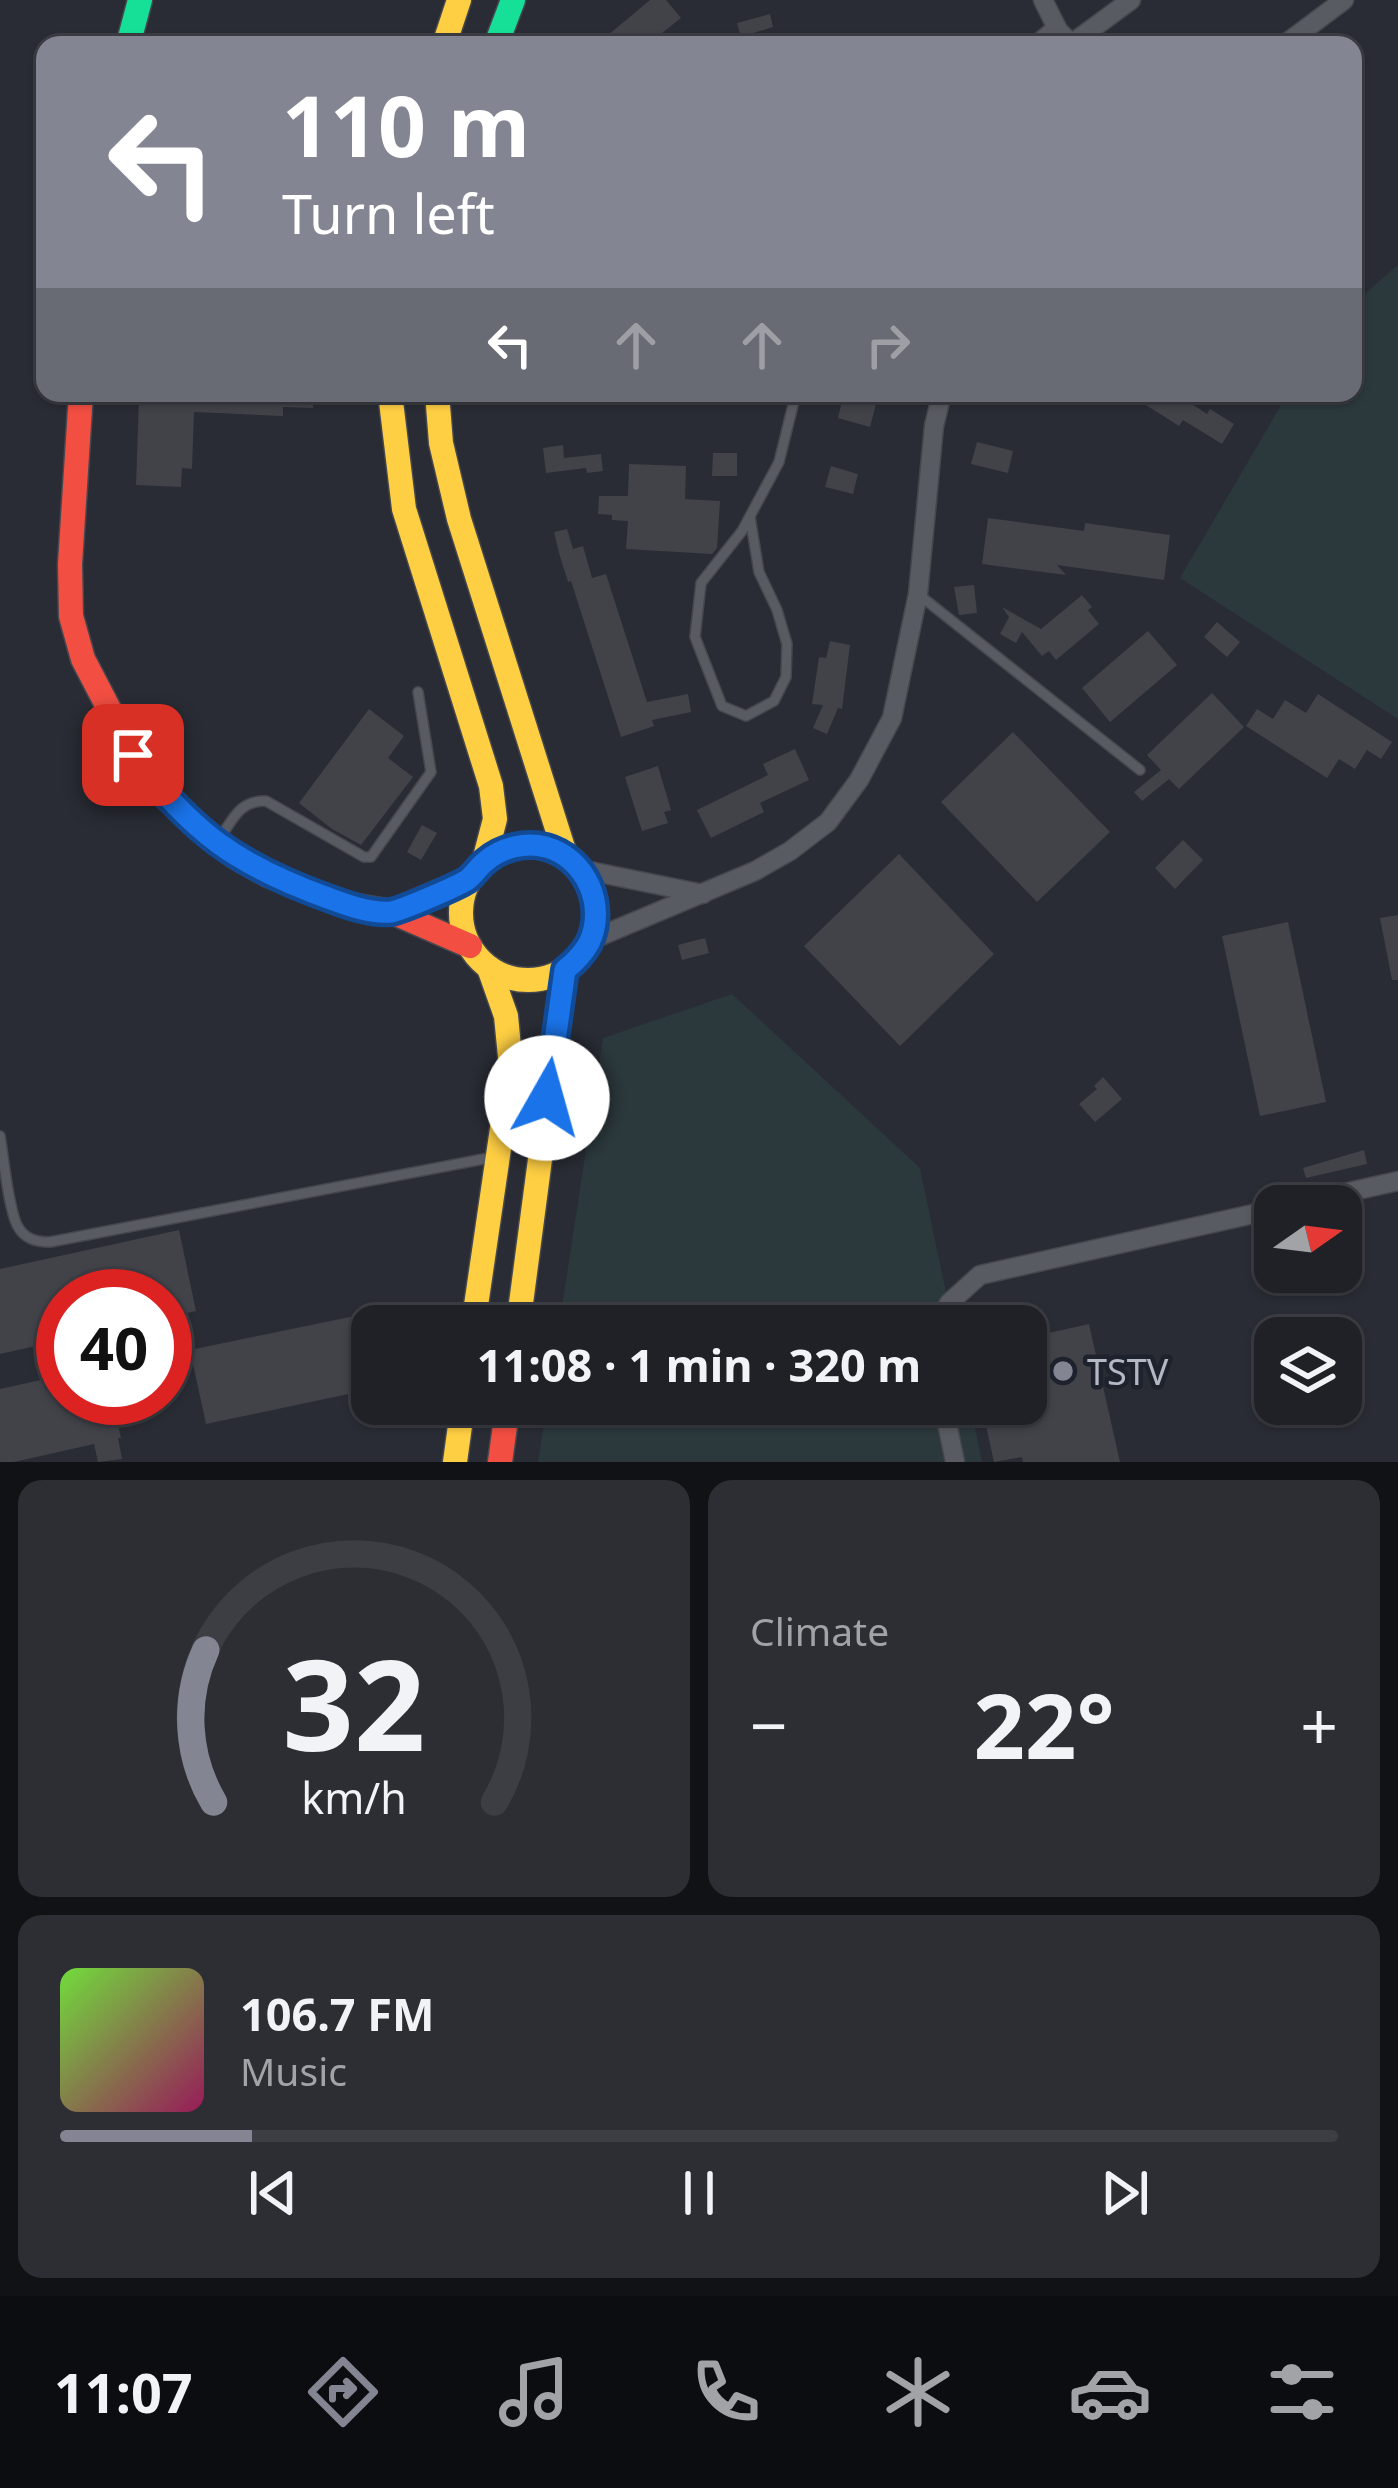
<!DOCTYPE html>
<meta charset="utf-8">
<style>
:root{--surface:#1f2127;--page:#2c2e33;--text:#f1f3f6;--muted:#a1a3a7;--line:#3c3e44;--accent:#838692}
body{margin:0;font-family:"Noto Sans",sans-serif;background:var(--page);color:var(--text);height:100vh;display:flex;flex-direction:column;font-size:45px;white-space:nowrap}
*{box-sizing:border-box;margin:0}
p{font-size:39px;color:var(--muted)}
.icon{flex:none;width:66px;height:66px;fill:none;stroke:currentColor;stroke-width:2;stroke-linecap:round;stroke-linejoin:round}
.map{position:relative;height:1462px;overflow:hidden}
.panel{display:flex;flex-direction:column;gap:18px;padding:18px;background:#111215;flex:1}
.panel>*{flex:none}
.hud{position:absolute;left:36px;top:36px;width:1326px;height:366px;border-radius:24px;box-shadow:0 3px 9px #0004,0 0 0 3px var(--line);background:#838692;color:#fff;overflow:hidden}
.needle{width:78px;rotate:76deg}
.buttons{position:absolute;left:1254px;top:1185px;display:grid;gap:24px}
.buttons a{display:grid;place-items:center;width:108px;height:108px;border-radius:24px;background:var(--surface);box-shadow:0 3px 9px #0004,0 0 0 3px var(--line);font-size:60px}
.speed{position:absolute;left:36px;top:1269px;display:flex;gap:24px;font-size:60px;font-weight:700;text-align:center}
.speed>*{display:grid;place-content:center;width:156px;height:156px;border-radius:50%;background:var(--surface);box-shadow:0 3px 9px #0004,0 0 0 3px var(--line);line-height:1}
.speed .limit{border:18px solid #d22;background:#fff;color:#111}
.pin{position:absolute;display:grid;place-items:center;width:102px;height:102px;color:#fff;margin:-51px;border-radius:24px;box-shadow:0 6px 18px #0006}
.me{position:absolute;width:132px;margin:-66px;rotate:7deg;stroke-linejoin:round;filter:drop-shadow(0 0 9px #0008)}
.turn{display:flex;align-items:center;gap:42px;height:252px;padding:0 48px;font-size:54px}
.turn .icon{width:156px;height:156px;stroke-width:2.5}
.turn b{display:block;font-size:84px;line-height:102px}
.lanes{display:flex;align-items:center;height:114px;padding:0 48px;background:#0003;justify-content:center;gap:60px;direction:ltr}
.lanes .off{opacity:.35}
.big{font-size:90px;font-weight:700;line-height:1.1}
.panel .widget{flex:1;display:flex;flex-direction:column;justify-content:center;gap:18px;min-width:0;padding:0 42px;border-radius:24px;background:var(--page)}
.panel .dial{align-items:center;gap:0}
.dial svg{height:312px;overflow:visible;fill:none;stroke:var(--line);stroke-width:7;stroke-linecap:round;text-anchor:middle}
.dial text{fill:var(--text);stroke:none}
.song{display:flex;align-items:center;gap:36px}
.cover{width:144px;height:144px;border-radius:18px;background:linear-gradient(135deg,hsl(100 70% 55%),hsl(330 70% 35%))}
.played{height:12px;border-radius:6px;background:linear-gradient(90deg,var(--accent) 15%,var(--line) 15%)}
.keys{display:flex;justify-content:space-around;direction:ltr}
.heat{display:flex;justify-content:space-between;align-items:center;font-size:66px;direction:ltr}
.panel .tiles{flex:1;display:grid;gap:18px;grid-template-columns:1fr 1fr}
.widget:last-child{grid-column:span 2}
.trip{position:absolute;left:351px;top:1305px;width:696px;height:120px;border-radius:24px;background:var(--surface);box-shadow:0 3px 9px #0004,0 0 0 3px var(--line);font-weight:700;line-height:120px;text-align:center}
.tab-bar{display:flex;height:192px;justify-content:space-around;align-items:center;background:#0c0d10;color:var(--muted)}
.tab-bar .icon{width:84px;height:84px}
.tab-bar .current{color:var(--accent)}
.tab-bar b{font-size:54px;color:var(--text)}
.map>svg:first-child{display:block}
.green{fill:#2b383c}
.building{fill:#414349}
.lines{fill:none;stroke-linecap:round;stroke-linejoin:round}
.lane-casing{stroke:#45474d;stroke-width:12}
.street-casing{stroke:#45474d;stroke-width:21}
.fast-casing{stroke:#45474d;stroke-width:27}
.slow-casing{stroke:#45474d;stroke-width:27}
.jam-casing{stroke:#45474d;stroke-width:27}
.lane{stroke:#595b62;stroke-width:9}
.street{stroke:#595b62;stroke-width:18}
.fast{stroke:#16e098;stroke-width:24}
.slow{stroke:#ffcf43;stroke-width:24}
.jam{stroke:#f24e42;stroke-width:24}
.route-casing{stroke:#114b97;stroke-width:30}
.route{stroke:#1a73e8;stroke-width:21}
.poi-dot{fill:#838692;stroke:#1e222d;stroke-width:4.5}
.labels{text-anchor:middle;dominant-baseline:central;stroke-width:9;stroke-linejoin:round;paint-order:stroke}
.poi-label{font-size:36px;fill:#b4b7c4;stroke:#1e222d;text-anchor:start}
</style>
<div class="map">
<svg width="1398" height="1462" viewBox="0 0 1398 1462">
<rect width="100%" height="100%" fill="#292c34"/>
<g class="green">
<path d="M1398,265V719L1180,578L1288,393H1353V304Z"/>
<path d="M732,994L920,1168L953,1326H559L603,1038Z"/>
<path d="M547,1404H970L982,1462H538Z"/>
</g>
<g class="building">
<path d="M650,0H666L681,18L647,45H614L607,36Z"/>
<path d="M770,14L773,27L741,37L737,23Z"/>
<path d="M151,393H313V408L283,407V416L194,412L192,469L182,468L181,487L136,485L139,397L151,398Z"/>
<path d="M813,393H879L870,427L838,418L841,405L812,398Z"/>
<path d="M1127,393H1175L1207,414L1210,409L1234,424L1222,444L1183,420L1179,426Z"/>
<path d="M977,442L1013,451L1008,473L971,464Z"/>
<path d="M563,445L564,458L601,454L603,471L587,473L586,468L546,473L543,448Z"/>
<path d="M713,453H737V476H712Z"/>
<path d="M629,464L686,466L685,499L720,501L717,548L712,554L626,549L628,521L612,520V515L598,514L599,496H628Z"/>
<path d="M831,466L858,474L853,494L825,487Z"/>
<path d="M988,518L1084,531L1085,523L1170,535L1164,580L1057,565L1066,575L982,564Z"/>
<path d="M567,529L573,549L583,546L592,578L606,574L647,702L688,694L691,712L652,720L654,726L621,737L571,581L568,582L559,553L554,532Z"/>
<path d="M974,585L977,613L959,615L954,587Z"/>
<path d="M1082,595L1092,607L1088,610L1099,624L1056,660L1049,651L1042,656L1022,632L1016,643L1000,634L1009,617L1002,607L1041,629Z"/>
<path d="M1217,622L1240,642L1227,657L1204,637Z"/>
<path d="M1148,631L1177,665L1110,722L1082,688Z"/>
<path d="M830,641L850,645L842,709L838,708L827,734L813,728L823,705L812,704L819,657L826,658Z"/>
<path d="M1212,693L1244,727L1179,789L1169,779L1142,801L1134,792L1161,770L1147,755Z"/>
<path d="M1318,694L1392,742L1381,759L1367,750L1355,769L1339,759L1327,778L1246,726L1257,709L1273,719L1285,700L1306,713Z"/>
<path d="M369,709L404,736L388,758L413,777L361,845L332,829L299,803Z"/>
<path d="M1013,732L1110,832L1037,902L941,802Z"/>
<path d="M795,749L809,780L760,803L764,812L711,838L697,810L768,775L763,764Z"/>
<path d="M658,766L671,810L664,812L668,823L642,831L625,777Z"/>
<path d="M422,825L437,833L421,860L407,852Z"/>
<path d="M1183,840L1203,860L1175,889L1155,868Z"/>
<path d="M899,854L994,954L900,1046L804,946Z"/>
<path d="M1398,915V980H1392L1380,918Z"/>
<path d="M1288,922L1326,1102L1260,1116L1222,936Z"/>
<path d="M705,938L709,953L682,960L678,945Z"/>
<path d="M1103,1077L1122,1099L1095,1122L1079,1104L1097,1089L1094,1086Z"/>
<path d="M1364,1150L1367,1164L1306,1178L1303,1168Z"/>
<path d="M179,1230L196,1311L165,1318V1296H63V1340L0,1354V1269Z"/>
<path d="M374,1312L377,1326H372V1389L206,1424L190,1350Z"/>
<path d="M1089,1324L1120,1462H1023L1022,1457L994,1462L986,1426L1014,1420L1010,1404H1026V1338Z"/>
<path d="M63,1375V1398H112L121,1438H118L122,1459L98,1462L94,1444L14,1462H0V1389Z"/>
</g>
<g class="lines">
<defs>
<g id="lane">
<path d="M1036,45L1039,37L1050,28L1063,29L1074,40"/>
<path d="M750,517L759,572L777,610L787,644L786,677L774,701L746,716L722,706L695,637L701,583L742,531L779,462L796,393"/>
<path d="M918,594L1140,770"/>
<path d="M220,838C233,819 240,800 266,801L364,857H371L431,772L418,692"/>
<path d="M0,1136C4,1159 8,1206 17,1225C24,1239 36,1242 50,1242L494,1157"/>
</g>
<g id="street">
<path d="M1043,0L1057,28"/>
<path d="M1074,42L1131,0"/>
<path d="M1284,45L1344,0"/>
<path d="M580,869L703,894"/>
<path d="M591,940L755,871L790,851L828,822L859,780L892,718L918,594L934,426L942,393"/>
<path d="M1286,1206L1398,1181"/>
<path d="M939,1326L949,1303L980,1275L1275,1209"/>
<path d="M943,1404L955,1462"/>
</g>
<g id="fast">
<path d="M128,45L140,0"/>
<path d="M496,45L513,0"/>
</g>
<g id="slow">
<path d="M444,45L459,0"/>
<path d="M390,393L404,509L491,786L495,819L484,861"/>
<path d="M437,393L441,443L459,519L566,857"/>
<circle cx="528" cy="913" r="67"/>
<path d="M392,912L469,879"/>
<path d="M473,1326L511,1067L506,1016L489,968"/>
<path d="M518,1326L565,970"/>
<path d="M455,1462L463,1404"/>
</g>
<g id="jam">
<path d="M81,393L70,564L71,616L83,659L133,755L167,799L234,856L268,875L304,889L345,904L392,912L470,946"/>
<path d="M500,1462L508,1404"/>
</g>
</defs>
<use href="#lane" class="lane-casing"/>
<use href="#street" class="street-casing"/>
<use href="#fast" class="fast-casing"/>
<use href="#slow" class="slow-casing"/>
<use href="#jam" class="jam-casing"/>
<use href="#lane" class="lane"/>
<use href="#street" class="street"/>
<use href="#fast" class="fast"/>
<use href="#slow" class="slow"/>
<use href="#jam" class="jam"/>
</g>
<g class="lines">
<defs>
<path id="route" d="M133,755C192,832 236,865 328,898C347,905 371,914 391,912C402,910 456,887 467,880C474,875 479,866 486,861C502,847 526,842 546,847C586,858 607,906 589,943C583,954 575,962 565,970L547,1098"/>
</defs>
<use href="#route" class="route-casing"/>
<use href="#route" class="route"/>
</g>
<circle class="poi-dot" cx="1063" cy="1371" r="12"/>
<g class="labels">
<g class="poi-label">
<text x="1087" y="1371">TSTV</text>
</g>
</g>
</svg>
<div class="buttons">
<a><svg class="needle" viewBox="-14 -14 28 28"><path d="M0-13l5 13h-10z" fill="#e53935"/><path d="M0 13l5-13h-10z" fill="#a1a3a7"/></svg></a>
<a><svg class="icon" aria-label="layers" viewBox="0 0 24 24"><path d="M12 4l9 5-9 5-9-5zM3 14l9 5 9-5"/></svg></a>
</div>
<div class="speed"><div class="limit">40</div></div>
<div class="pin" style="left:133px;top:755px;background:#d93025"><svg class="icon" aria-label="arrive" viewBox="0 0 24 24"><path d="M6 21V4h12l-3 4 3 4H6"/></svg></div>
<svg class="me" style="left:547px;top:1098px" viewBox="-20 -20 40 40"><circle r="19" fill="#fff"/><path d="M0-13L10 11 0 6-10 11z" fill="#1a73e8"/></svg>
<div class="trip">11:08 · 1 min · 320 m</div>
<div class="hud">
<div class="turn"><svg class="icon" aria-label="left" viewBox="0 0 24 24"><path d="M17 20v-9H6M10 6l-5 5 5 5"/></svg><div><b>110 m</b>Turn left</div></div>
<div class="lanes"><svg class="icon" aria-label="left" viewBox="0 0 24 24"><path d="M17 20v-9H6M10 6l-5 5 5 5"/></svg><svg class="icon off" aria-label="ahead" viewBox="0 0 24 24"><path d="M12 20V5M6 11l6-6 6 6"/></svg><svg class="icon off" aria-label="ahead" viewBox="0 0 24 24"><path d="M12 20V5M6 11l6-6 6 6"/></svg><svg class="icon off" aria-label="right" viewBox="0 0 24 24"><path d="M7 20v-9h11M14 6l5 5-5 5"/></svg></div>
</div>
</div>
<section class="panel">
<div class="tiles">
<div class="widget dial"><svg viewBox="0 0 100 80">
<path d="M14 69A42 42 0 1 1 86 69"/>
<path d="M14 69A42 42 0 0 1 12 30" stroke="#838692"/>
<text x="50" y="56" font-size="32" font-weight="700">32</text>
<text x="50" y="72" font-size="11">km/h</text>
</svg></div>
<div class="widget"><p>Climate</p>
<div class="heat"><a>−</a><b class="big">22°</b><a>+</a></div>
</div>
<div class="widget">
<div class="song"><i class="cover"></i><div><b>106.7 FM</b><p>Music</p></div></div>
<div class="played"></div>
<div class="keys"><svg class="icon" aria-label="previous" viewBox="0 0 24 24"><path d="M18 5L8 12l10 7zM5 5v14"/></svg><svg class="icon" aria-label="pause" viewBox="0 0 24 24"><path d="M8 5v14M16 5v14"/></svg><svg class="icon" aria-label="next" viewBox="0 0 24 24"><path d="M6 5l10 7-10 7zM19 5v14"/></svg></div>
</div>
</div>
</section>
<nav class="tab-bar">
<b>11:07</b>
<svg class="icon current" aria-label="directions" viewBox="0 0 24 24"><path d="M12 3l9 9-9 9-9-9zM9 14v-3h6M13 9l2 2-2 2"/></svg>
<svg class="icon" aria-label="music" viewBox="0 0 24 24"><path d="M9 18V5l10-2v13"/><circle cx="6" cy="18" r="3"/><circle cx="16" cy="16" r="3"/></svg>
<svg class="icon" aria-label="phone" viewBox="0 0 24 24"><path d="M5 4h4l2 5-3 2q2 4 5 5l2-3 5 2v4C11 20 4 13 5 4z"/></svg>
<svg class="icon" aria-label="climate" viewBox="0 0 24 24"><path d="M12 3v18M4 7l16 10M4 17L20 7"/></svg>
<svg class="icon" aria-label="car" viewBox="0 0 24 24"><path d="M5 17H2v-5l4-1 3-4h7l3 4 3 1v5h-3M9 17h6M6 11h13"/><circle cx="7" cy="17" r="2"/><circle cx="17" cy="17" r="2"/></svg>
<svg class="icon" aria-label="filters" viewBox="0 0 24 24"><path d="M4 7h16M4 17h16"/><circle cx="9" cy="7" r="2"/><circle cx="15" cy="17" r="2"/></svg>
</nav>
